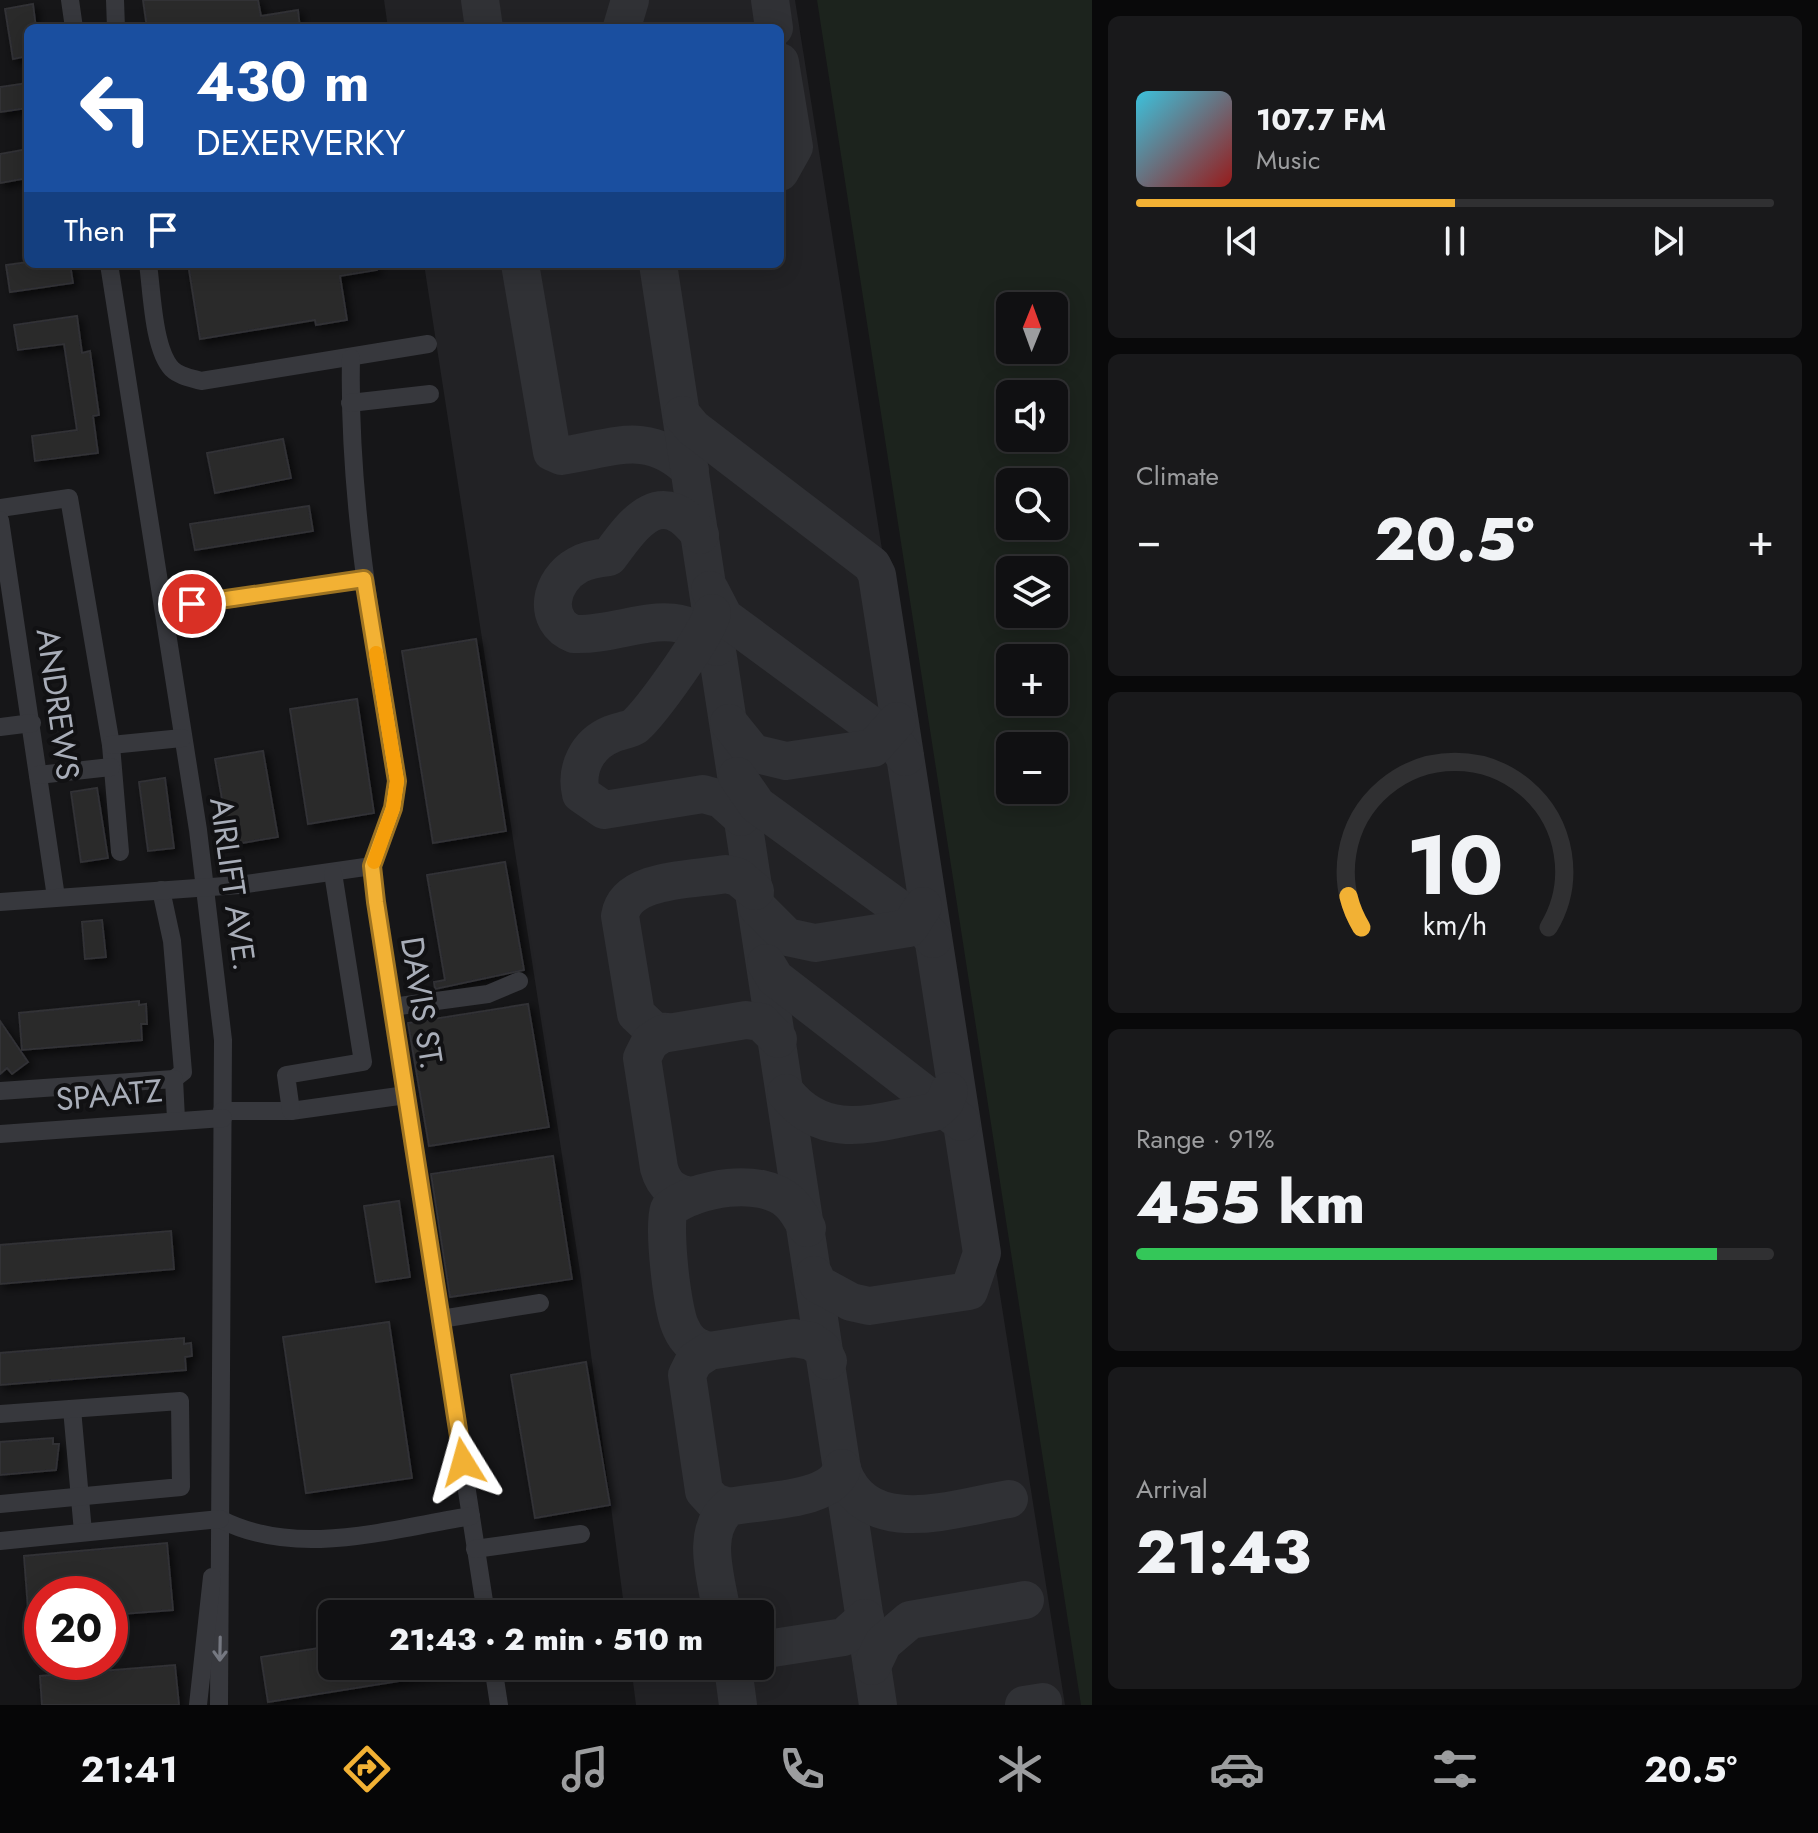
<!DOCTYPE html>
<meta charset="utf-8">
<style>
:root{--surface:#101012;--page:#19191b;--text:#f1f3f6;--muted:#9c9d9f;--line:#303032;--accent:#f2b134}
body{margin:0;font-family:Jost,sans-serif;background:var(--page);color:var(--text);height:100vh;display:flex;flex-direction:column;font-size:30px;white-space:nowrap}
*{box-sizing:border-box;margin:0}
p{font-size:26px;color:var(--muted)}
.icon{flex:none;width:44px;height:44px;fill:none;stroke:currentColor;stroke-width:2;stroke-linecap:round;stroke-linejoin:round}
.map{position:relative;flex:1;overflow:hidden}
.drawer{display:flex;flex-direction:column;gap:16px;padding:16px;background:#09090a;width:726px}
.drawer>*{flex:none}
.top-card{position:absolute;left:24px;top:24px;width:760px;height:244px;border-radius:12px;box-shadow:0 4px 20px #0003,0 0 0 2px var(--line);background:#1a4fa0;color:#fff;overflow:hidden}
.needle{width:52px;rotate:1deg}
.fabs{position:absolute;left:996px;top:292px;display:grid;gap:16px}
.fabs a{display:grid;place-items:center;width:72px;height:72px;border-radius:12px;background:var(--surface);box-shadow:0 4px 20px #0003,0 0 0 2px var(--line);font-size:40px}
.speed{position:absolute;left:24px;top:1576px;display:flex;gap:16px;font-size:40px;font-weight:700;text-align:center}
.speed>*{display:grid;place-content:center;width:104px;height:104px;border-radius:50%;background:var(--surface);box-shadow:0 4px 20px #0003,0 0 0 2px var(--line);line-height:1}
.speed .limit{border:12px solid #d22;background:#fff;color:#111}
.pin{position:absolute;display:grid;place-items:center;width:68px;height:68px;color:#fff;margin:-34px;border:4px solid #fff;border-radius:50%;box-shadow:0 2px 8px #0007}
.me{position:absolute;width:88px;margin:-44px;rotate:352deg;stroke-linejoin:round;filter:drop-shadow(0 0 6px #0008)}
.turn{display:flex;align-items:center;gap:28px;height:168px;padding:0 40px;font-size:36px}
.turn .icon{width:104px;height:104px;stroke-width:2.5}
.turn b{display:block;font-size:56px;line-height:68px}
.then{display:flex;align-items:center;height:76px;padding:0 40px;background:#0003;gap:16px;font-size:30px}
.big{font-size:60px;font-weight:800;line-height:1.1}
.drawer .widget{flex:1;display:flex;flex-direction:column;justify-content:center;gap:12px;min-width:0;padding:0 28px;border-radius:12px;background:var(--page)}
.drawer .dial{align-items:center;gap:0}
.dial svg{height:208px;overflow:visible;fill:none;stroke:var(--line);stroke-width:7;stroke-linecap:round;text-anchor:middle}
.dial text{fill:var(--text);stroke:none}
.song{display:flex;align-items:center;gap:24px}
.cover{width:96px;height:96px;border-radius:12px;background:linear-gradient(135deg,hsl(190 70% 55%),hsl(0 70% 35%))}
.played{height:8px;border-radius:4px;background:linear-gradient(90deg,var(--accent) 50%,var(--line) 50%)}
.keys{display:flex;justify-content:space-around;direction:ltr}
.heat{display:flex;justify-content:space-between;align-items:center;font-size:44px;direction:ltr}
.charge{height:12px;border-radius:6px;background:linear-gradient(90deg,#34c759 91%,var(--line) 0)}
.trip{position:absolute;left:318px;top:1600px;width:456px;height:80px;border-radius:12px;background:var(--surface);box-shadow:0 4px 20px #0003,0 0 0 2px var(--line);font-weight:800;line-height:80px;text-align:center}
.tab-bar{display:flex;height:128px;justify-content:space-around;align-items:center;background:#060607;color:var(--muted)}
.tab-bar .icon{width:56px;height:56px}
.tab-bar .on{color:var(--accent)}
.tab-bar b{font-size:36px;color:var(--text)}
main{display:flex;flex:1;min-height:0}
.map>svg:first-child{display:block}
.built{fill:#222225}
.green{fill:#1c231d;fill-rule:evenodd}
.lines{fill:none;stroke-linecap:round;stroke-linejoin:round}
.taxiway{stroke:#303135;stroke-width:38}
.building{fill:#29292c;stroke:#303034;stroke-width:2;filter:url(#shadow)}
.minor{stroke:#37383d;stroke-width:18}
.oneway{stroke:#757881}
.route-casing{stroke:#9d7322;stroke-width:20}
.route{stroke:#f2b134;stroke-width:14}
.slow{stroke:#f59e0b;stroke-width:14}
.labels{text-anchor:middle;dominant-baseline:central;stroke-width:8;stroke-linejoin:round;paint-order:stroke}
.street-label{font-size:32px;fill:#a8adb8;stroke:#111113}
</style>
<main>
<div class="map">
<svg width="1092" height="1705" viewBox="0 0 1092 1705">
<defs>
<filter id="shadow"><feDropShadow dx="4" dy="4" stdDeviation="4" flood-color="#0009"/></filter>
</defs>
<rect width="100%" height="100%" fill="#161618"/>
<path class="built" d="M384,0H795L1065,1705H636L631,1666H760V1614H625L581,1278L424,264H780V28H388Z"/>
<path class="green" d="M817,0H1092V1705H1081ZM1010,306H1054V350H1010ZM1054,394V438H1010V394ZM1054,482V526H1010V482ZM1010,570H1054V614H1010ZM1010,658H1054V702H1010ZM1010,746H1054V790H1010Z"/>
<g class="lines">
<g class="taxiway">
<path d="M480,0L484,28"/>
<path d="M770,0L774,28"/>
<path d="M622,27L630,0"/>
<path d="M780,62L794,147L780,172"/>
<path d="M520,264L552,452L561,456C614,448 648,429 690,470"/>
<path d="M658,264L878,1705"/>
<path d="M682,415L693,428L872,565L877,575L982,1253L969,1291L869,1306L851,1302L818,1284L814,1275"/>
<path d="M700,535C662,484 635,521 609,557C599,558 587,560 578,565C550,580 541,621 574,634C628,636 675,599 717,647"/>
<path d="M710,590L724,617L895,743L905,757"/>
<path d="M712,613C709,632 651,712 635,726C629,730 619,731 612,734C587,744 575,769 581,794L604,810L703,794L721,799L741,817"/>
<path d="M729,723L753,753L786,761L873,748L897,721"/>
<path d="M737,776L757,805L919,923L933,939"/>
<path d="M758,908L787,937L815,943L909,928L923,906"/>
<path d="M766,963L775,978L961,1122"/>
<path d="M667,1032L654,1031L636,1014L620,916C626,877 695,880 726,874L738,877L755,891"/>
<path d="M786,1093C827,1144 878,1121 934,1112L945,1102L949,1091"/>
<path d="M693,1196C674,1194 664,1186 659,1168L642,1058L650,1042L662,1034L746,1020L761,1022L778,1039"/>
<path d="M709,1351C695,1347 687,1342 681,1328C672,1311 663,1227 669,1209C696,1188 760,1176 789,1202C796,1208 802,1219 807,1228"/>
<path d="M842,1470C868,1540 953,1508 1009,1499"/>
<path d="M729,1507L714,1502L704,1491L687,1375L694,1361L709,1351L794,1338L811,1341L822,1349L828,1361"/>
<path d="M722,1614C717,1580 699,1532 729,1507C760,1500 833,1502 842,1468"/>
<path d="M760,1650L844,1637L865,1618"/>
<path d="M872,1666L883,1643L910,1620L1025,1600"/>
<path d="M738,1705L734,1675L738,1666"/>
<path d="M1024,1705L1043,1702"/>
</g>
</g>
<g class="building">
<path d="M143,0H258L261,16L298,10L300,28H147Z"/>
<path d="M33,4L36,28H28V56L13,59L5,9Z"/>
<path d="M28,83V108L0,112V87Z"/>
<path d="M28,149V178L0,183V154Z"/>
<path d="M28,262L70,264L73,283L10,292L6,265Z"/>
<path d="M188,264H376L377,270L340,276L347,320L316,325L315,320L200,339Z"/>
<path d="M77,316L82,353L90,351L99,415L93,416L98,453L35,461L32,436L77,430L64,344L18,350L14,325Z"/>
<path d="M283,439L291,478L215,493L207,453Z"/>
<path d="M309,506L313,531L195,550L190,524Z"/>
<path d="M476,639L506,831L433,843L402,651Z"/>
<path d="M357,699L374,813L308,824L290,709Z"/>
<path d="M263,751L278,837L230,845L215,759Z"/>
<path d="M165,778L174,848L148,851L139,782Z"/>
<path d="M97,788L108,858L81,862L71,792Z"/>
<path d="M505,862L524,970L435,989L434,982L445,980L427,875Z"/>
<path d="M102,920L106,957L85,959L82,922Z"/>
<path d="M139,1001V1005L146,1004L147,1024H141L142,1040L22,1050L19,1013Z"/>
<path d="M528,1004L549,1127L429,1146L408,1023Z"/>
<path d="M0,1021L28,1062L12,1074L7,1068L0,1074Z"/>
<path d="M553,1156L572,1279L450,1297L431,1174Z"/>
<path d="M399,1201L410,1277L376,1282L364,1206Z"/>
<path d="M171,1231L174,1269L0,1284V1245Z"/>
<path d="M389,1322L412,1478L306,1493L283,1337Z"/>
<path d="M184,1338V1344L191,1343L192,1356L185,1357L186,1370L0,1385V1353Z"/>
<path d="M586,1362L610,1505L535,1518L511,1375Z"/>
<path d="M53,1438V1444H59L56,1470L0,1475V1442Z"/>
<path d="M167,1543L173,1610L110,1615V1594H42V1621L29,1622L24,1556Z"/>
<path d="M332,1646V1666H455L456,1672L268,1702L261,1657Z"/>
<path d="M175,1665L179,1705H42L40,1676Z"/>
</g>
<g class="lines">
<g class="minor">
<path d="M70,0L74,28"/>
<path d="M115,0L116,28"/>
<path d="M109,264L198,830L223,1040L219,1705"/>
<path d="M148,264C152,291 153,349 172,369C179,376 191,378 201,381L428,344"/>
<path d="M351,358C348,501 374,641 397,781L393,808L372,866L376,902L486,1614"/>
<path d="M350,403L430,394"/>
<path d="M0,508L69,498L111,745L120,852"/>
<path d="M0,520L56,897"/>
<path d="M164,609L364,579"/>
<path d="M0,727L32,723"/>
<path d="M111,745L182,738"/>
<path d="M38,775L111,767"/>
<path d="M161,890L172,941L183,1072L174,1079"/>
<path d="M0,902L239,885L372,866"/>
<path d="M392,1007L488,994L519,981"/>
<path d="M0,1091L174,1079L176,1119"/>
<path d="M222,1111H291L406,1095"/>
<path d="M291,1111L286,1075L363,1062L333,873"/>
<path d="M0,1134L223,1118"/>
<path d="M441,1319L540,1303"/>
<path d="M72,1409L83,1532"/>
<path d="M0,1414L180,1401L181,1487L0,1504"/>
<path d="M220,1519C297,1559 390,1529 471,1516"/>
<path d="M0,1541L220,1519"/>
<path d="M475,1549L581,1534"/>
<path d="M493,1666L499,1705"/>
<path d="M198,1705L212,1577"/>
</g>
</g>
<defs><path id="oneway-shaft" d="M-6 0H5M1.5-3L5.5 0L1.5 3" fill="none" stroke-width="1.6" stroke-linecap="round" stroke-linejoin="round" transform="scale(2)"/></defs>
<use class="oneway" href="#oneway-shaft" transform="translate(220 1649) rotate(91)"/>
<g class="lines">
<defs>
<path id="route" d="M192,604L364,579L397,781L393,808L372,866L376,902L463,1462"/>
</defs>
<use href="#route" class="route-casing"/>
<use href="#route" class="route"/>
<path class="slow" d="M374,862L393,808L397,781L376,653"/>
</g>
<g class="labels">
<g class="street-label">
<text transform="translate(58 704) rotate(82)">ANDREWS</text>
<text transform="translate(233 884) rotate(82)">AIRLIFT AVE.</text>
<text transform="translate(422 1003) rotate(81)">DAVIS ST.</text>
<text transform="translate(109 1095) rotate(-5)">SPAATZ</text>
</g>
</g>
</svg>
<div class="fabs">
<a><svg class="needle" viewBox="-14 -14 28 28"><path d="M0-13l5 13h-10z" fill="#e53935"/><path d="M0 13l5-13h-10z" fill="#9c9d9f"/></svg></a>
<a><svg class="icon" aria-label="sound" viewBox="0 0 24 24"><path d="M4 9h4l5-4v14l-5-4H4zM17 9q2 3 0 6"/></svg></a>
<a><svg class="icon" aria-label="search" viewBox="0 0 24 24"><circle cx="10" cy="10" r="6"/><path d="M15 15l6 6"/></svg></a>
<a><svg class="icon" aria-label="layers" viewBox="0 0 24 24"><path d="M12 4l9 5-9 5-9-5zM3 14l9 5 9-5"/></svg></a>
<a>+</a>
<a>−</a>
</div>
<div class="speed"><div class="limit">20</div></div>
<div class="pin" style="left:192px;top:604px;background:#d93025"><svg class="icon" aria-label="arrive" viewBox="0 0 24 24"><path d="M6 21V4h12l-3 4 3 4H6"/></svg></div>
<svg class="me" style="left:463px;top:1462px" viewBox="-20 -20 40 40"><path d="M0-17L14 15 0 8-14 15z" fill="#f2b134" stroke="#fff" stroke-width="4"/></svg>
<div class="trip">21:43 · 2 min · 510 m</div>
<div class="top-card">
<div class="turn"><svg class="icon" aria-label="left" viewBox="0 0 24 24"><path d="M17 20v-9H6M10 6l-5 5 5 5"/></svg><div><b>430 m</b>DEXERVERKY</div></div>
<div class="then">Then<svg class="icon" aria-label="arrive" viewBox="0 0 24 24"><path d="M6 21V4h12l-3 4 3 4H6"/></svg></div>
</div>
</div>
<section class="drawer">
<div class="widget">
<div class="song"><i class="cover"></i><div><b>107.7 FM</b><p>Music</p></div></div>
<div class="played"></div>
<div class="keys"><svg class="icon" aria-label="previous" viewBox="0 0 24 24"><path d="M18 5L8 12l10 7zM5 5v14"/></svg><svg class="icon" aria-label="pause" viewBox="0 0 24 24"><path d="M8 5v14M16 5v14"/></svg><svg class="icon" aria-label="next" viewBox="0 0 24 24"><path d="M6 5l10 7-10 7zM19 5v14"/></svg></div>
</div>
<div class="widget"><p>Climate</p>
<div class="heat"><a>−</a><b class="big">20.5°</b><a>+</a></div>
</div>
<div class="widget dial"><svg viewBox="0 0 100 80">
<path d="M14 69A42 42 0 1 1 86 69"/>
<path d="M14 69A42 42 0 0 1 9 57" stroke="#f2b134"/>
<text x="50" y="56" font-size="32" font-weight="700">10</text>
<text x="50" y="72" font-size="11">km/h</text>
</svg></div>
<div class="widget"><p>Range · 91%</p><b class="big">455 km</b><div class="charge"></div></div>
<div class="widget"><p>Arrival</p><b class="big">21:43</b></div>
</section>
</main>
<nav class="tab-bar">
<b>21:41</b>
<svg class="icon on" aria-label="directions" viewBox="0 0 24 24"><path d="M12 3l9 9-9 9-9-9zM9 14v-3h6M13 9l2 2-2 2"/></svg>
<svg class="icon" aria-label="music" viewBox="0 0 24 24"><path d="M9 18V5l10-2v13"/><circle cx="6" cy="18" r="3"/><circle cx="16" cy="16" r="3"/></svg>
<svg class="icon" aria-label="phone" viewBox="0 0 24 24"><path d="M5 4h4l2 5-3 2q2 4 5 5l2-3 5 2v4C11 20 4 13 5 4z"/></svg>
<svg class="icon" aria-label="climate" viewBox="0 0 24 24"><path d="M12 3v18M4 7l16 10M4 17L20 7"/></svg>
<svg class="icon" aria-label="car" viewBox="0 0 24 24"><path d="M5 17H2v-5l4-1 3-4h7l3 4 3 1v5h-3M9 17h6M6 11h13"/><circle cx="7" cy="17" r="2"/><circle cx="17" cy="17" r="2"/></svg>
<svg class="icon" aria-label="filters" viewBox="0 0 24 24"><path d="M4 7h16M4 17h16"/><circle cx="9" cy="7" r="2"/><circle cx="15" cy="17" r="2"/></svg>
<b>20.5°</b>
</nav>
